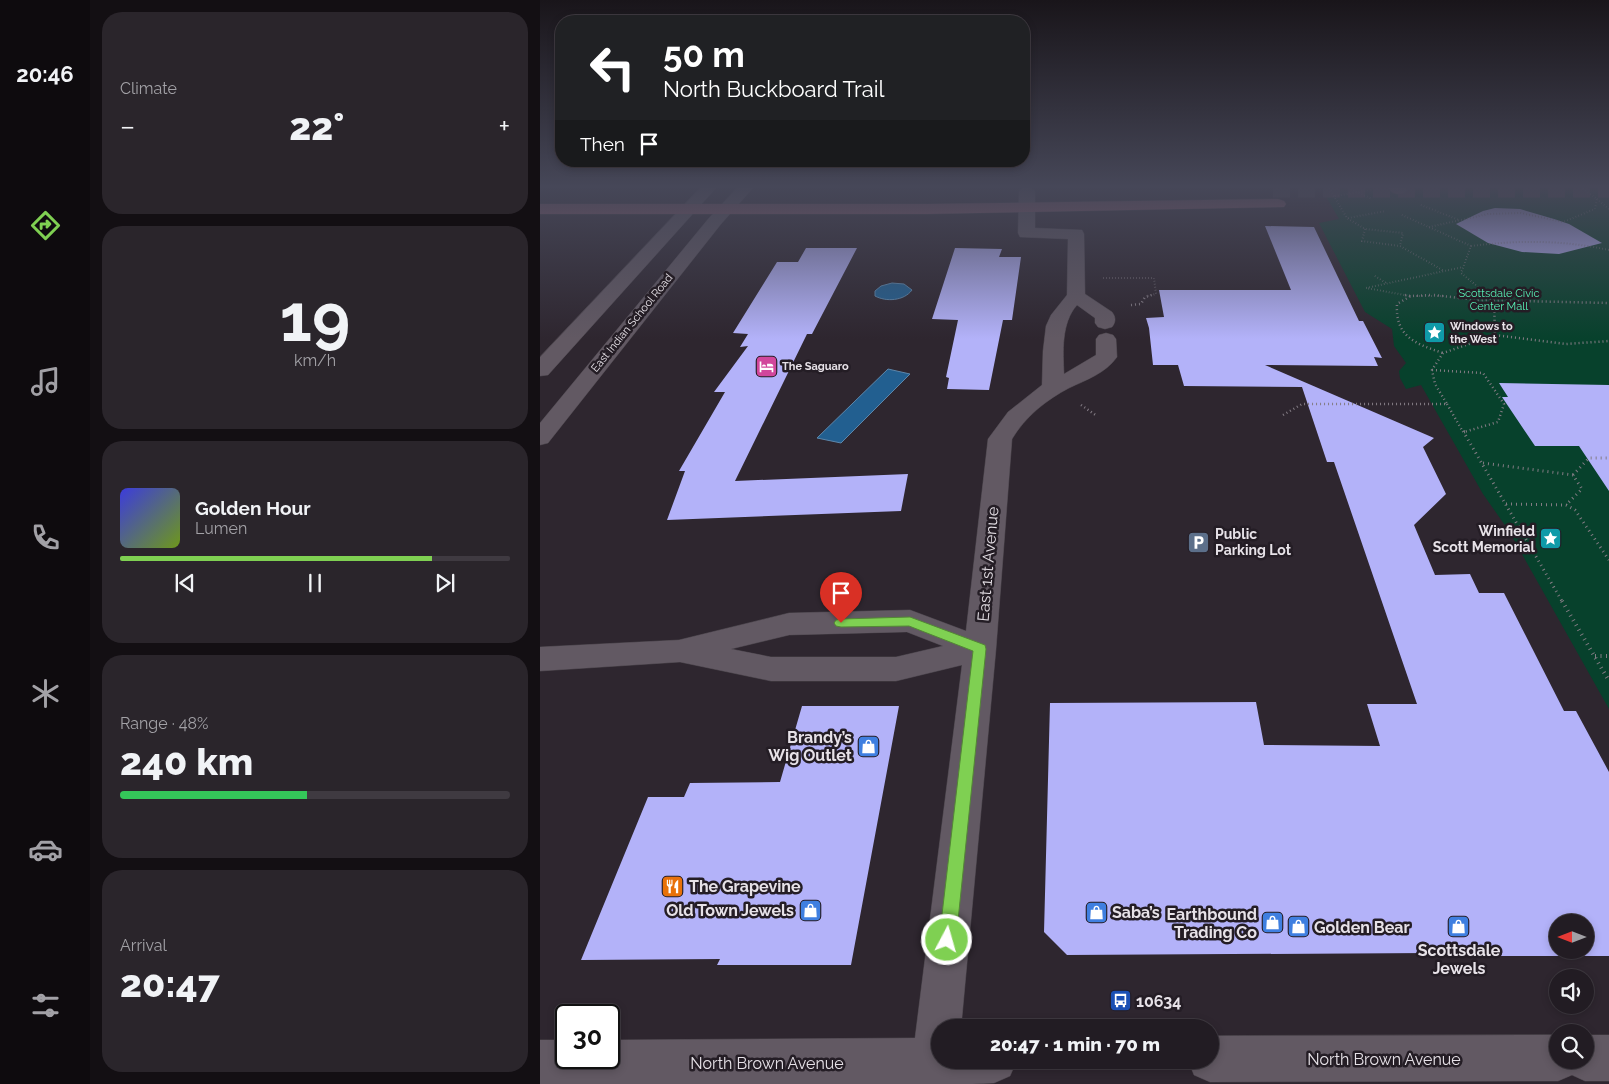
<!DOCTYPE html>
<meta charset="utf-8">
<style>
:root{--surface:#221c23;--page:#2a252b;--text:#f1f3f6;--muted:#a2a1a6;--line:#3f3a41;--accent:#7fd052}
body{margin:0;font-family:Raleway,sans-serif;background:var(--page);color:var(--text);height:100vh;display:flex;flex-direction:column;font-size:19px;white-space:nowrap}
*{box-sizing:border-box;margin:0}
p{font-size:16px;color:var(--muted)}
.icon{flex:none;width:28px;height:28px;fill:none;stroke:currentColor;stroke-width:2;stroke-linecap:round;stroke-linejoin:round}
.map{position:relative;flex:1;overflow:hidden}
.side{display:flex;flex-direction:column;gap:12px;padding:12px;background:#130f13;width:450px}
.side>*{flex:none}
.banner{position:absolute;left:15px;top:15px;width:475px;height:152px;border-radius:20px;box-shadow:0 2px 8px #0003,0 0 0 1px var(--line);background:#202124;color:#fff;overflow:hidden}
.needle{width:32px;rotate:270deg}
.controls{position:absolute;left:1009px;top:914px;display:grid;gap:10px}
.controls a{display:grid;place-items:center;width:45px;height:45px;border-radius:50%;background:var(--surface);box-shadow:0 2px 8px #0003,0 0 0 1px var(--line);font-size:25px}
.speed{position:absolute;left:15px;top:1004px;display:flex;gap:10px;font-size:25px;font-weight:700;text-align:center}
.speed>*{display:grid;place-content:center;width:65px;height:65px;border-radius:50%;background:var(--surface);box-shadow:0 2px 8px #0003,0 0 0 1px var(--line);line-height:1}
.speed .limit{border:2px solid #111;border-radius:8px;background:#fff;color:#111}
.pin{position:absolute;display:grid;place-items:center;width:42px;height:42px;color:#fff;margin:-51px -21px;border-radius:50% 50% 50% 0;rotate:-45deg;box-shadow:0 0 5px #0007}
.pin .icon{rotate:45deg}
.me{position:absolute;width:55px;margin:-28px;rotate:6deg;stroke-linejoin:round;filter:drop-shadow(0 0 4px #0008)}
.turn{display:flex;align-items:center;gap:18px;height:105px;padding:0 25px;font-size:22px}
.turn .icon{width:65px;height:65px;stroke-width:2.5}
.turn b{display:block;font-size:35px;line-height:42px}
.then{display:flex;align-items:center;height:48px;padding:0 25px;background:#0003;gap:10px;font-size:19px}
.big{font-size:38px;font-weight:800;line-height:1.1}
.side .widget{flex:1;display:flex;flex-direction:column;justify-content:center;gap:8px;min-width:0;padding:0 18px;border-radius:20px;background:var(--page)}
.side .dial{align-items:center;gap:0}
.dial b{font-size:65px;line-height:1}
.song{display:flex;align-items:center;gap:15px}
.cover{width:60px;height:60px;border-radius:8px;background:linear-gradient(135deg,hsl(240 70% 55%),hsl(80 70% 35%))}
.played{height:5px;border-radius:2px;background:linear-gradient(90deg,var(--accent) 80%,var(--line) 80%)}
.keys{display:flex;justify-content:space-around;direction:ltr}
.heat{display:flex;justify-content:space-between;align-items:center;font-size:28px;direction:ltr}
.charge{height:8px;border-radius:4px;background:linear-gradient(90deg,#34c759 48%,var(--line) 0)}
.trip{position:absolute;left:391px;top:1019px;width:288px;height:50px;border-radius:25px;background:var(--surface);box-shadow:0 2px 8px #0003,0 0 0 1px var(--line);font-weight:800;line-height:50px;text-align:center}
main{display:flex;flex:1;min-height:0}
.menu{display:flex;flex-direction:column;width:90px;justify-content:space-around;align-items:center;background:#0e0b0e;color:var(--muted)}
.menu .icon{width:35px;height:35px}
.menu .on{color:var(--accent)}
.menu b{font-size:22px;color:var(--text)}
.map>svg:first-child{display:block}
.green{fill:#07412c}
.water{fill:#225f90;stroke:#5d86aa}
.building{fill:#b3b2f9;fill-rule:evenodd}
.lines{fill:none;stroke-linecap:round;stroke-linejoin:round}
.primary-tunnel{stroke:#4a424b;stroke-width:17;stroke-dasharray:17 8;stroke-linecap:butt}
.street-casing{stroke:#484249;stroke-width:1}
.secondary-casing{stroke:#484249;stroke-width:1}
.primary-casing{stroke:#484249;stroke-width:1}
.path-far3{stroke:#837c84;stroke-width:2;stroke-dasharray:0.5 2.5;stroke-linecap:butt}
.path-far2{stroke:#837c84;stroke-width:2.5;stroke-dasharray:1 3;stroke-linecap:butt}
.path-far1{stroke:#837c84;stroke-width:3;stroke-dasharray:1 4;stroke-linecap:butt}
.path{stroke:#837c84;stroke-width:4;stroke-dasharray:1 4.5;stroke-linecap:butt}
.street{fill:#625963;fill-rule:evenodd}
.secondary{fill:#625963;fill-rule:evenodd}
.primary{fill:#975f70;fill-rule:evenodd}
.route{fill:#7fd052;stroke:#538735}
.labels{text-anchor:middle;dominant-baseline:central;stroke-width:5;stroke-linejoin:round;paint-order:stroke}
.far-park-label{font-size:11px;fill:#58f1b5;stroke:#241d25}
.far-street-label{font-size:11px;fill:#e7e2e8;stroke:#241d25}
.far-poi-label{font-size:11px;font-weight:bold;fill:#e7e2e8;stroke:#241d25;text-anchor:start}
.poi-label{font-size:14px;font-weight:bold;fill:#e7e2e8;stroke:#241d25;text-anchor:end}
.near-street-label{font-size:16px;fill:#e7e2e8;stroke:#241d25}
.near-poi-label{font-size:16px;font-weight:bold;fill:#e7e2e8;stroke:#241d25;text-anchor:start}
</style>
<main>
<nav class="menu">
<b>20:46</b>
<svg class="icon on" aria-label="directions" viewBox="0 0 24 24"><path d="M12 3l9 9-9 9-9-9zM9 14v-3h6M13 9l2 2-2 2"/></svg>
<svg class="icon" aria-label="music" viewBox="0 0 24 24"><path d="M9 18V5l10-2v13"/><circle cx="6" cy="18" r="3"/><circle cx="16" cy="16" r="3"/></svg>
<svg class="icon" aria-label="phone" viewBox="0 0 24 24"><path d="M5 4h4l2 5-3 2q2 4 5 5l2-3 5 2v4C11 20 4 13 5 4z"/></svg>
<svg class="icon" aria-label="climate" viewBox="0 0 24 24"><path d="M12 3v18M4 7l16 10M4 17L20 7"/></svg>
<svg class="icon" aria-label="car" viewBox="0 0 24 24"><path d="M5 17H2v-5l4-1 3-4h7l3 4 3 1v5h-3M9 17h6M6 11h13"/><circle cx="7" cy="17" r="2"/><circle cx="17" cy="17" r="2"/></svg>
<svg class="icon" aria-label="filters" viewBox="0 0 24 24"><path d="M4 7h16M4 17h16"/><circle cx="9" cy="7" r="2"/><circle cx="15" cy="17" r="2"/></svg>
</nav>
<section class="side">
<div class="widget"><p>Climate</p>
<div class="heat"><a>−</a><b class="big">22°</b><a>+</a></div>
</div>
<div class="widget dial"><b>19</b><p>km/h</p></div>
<div class="widget">
<div class="song"><i class="cover"></i><div><b>Golden Hour</b><p>Lumen</p></div></div>
<div class="played"></div>
<div class="keys"><svg class="icon" aria-label="previous" viewBox="0 0 24 24"><path d="M18 5L8 12l10 7zM5 5v14"/></svg><svg class="icon" aria-label="pause" viewBox="0 0 24 24"><path d="M8 5v14M16 5v14"/></svg><svg class="icon" aria-label="next" viewBox="0 0 24 24"><path d="M6 5l10 7-10 7zM19 5v14"/></svg></div>
</div>
<div class="widget"><p>Range · 48%</p><b class="big">240 km</b><div class="charge"></div></div>
<div class="widget"><p>Arrival</p><b class="big">20:47</b></div>
</section>
<div class="map">
<svg width="1069" height="1084" viewBox="0 0 1069 1084">
<rect width="100%" height="100%" fill="#2e262f"/>
<path class="green" d="M781,188H1069V709L969,531L943,494L881,385L866,389L860,378L859,371L866,363L854,346L852,329L825,312L779,223L799,219Z"/>
<g class="water">
<path d="M352,283L364,284L372,290C364,301 346,302 335,296V291L341,286Z"/>
<path d="M348,369L370,374L301,443L277,438Z"/>
</g>
<g class="building">
<path d="M955,208L980,209L1014,219L1029,224L1062,243L1019,254L982,252L948,243L916,224L943,211Z"/>
<path d="M725,226L774,227L819,321H823L842,358L834,357L838,366L725,365L894,438L883,447L906,494L874,525L895,575L930,574L939,593H964L1024,711H1036L1069,772V956H961L890,953L527,955L504,932L510,703L716,702L724,745L840,746L827,704H877L794,462H787L762,387L644,386L638,365H613L609,328L606,318L624,317L619,290H751ZM1018,922H1045V950H1018Z"/>
<path d="M266,248H317L272,334H267L195,481L368,474L361,511L127,520L145,471H139L185,392H174L208,346L200,347L208,334L193,333L237,262H258Z"/>
<path d="M415,248L462,249L459,257H481L472,320H463L449,390L407,389L409,378L406,377L418,320L392,319Z"/>
<path d="M959,383L1069,385V491L1039,446H995L962,397H968Z"/>
<path d="M262,706H359L311,965H177L180,959L41,960L108,797H144L150,783L240,782Z"/>
</g>
<g class="lines">
<path class="primary-tunnel" d="M733,189H1069"/>
<defs>
<g id="street">
<path d="M482,188H491L495,191V228L542,230L544,234L545,294L572,312C576,317 576,322 572,327L565,329L558,327L555,323V318L537,305C521,323 523,352 524,374L556,355V339L559,335L566,333L573,335L576,339L577,357C566,373 546,380 529,388C506,400 485,417 472,439L456,649L421,1028H400V1060H477L470,1076L454,1083L433,1084H0V1040H26V1058H69V1040L375,1038L422,665L356,681H231L140,662L0,671V647L139,640L249,613L370,610L426,631L448,439L468,412L502,385L503,351L506,326L511,315L527,295L528,239L480,237L478,233L479,191ZM367,632L403,646L356,657H231L191,649L249,635Z"/>
<path d="M848,188H865L867,190L864,193C857,195 853,194 848,188Z"/>
<path d="M1018,1035V1060H1045V1035H1069V1081H1045L1032,1075L1018,1081L670,1082L654,1075L648,1060H670V1036Z"/>
</g>
<g id="secondary">
<path d="M160,188H176L8,375L0,376V357Z"/>
<path d="M197,188H213L181,224L8,443L0,445V423L169,218Z"/>
</g>
<path id="primary" d="M738,199L744,201L746,204L744,207L387,214H0V204H387Z"/>
</defs>
<use href="#street" class="street-casing"/>
<use href="#secondary" class="secondary-casing"/>
<use href="#primary" class="primary-casing"/>
<g class="path-far3">
<path d="M789,188L807,218L825,229L863,233L860,246"/>
<path d="M808,188L832,199"/>
<path d="M795,196L831,190"/>
<path d="M1057,199L1069,209"/>
<path d="M881,205L919,220"/>
<path d="M862,215L931,246L921,273L949,296"/>
<path d="M808,218L846,211"/>
<path d="M889,227L948,214L981,213L1023,222L1055,209L1057,199L1042,188"/>
<path d="M825,229L822,241L860,246L904,271"/>
<path d="M931,246C978,240 1023,240 1069,250"/>
<path d="M835,276L846,283"/>
<path d="M563,278H614L616,294L607,296"/>
<path d="M870,296L826,288L923,267"/>
<path d="M870,296H905"/>
</g>
<g class="path-far2">
<path d="M865,295L870,296"/>
<path d="M890,295L871,296L857,304C855,337 876,344 903,353"/>
<path d="M894,295L937,300L1069,303"/>
<path d="M947,295L954,301L955,335"/>
<path d="M591,305L601,304L605,297L612,295"/>
<path d="M892,370L943,373L964,404L958,422L924,432"/>
<path d="M907,404L923,432"/>
<path d="M541,405L557,416"/>
<path d="M743,415L762,404H907L895,384L892,370L903,353L955,335L1026,344L1069,341"/>
</g>
<g class="path-far1">
<path d="M923,431L1023,603"/>
<path d="M924,432L928,431"/>
<path d="M943,463L1033,475L1042,489L1026,505"/>
<path d="M1033,475L1049,458H1069"/>
<path d="M966,504L1026,505L1035,510L1069,560"/>
</g>
<g class="path">
<path d="M1022,601L1069,681"/>
<path d="M1055,656H1069"/>
</g>
<use href="#street" class="street"/>
<use href="#secondary" class="secondary"/>
<use href="#primary" class="primary"/>
</g>
<linearGradient id="sky" x2="0" y2="1"><stop stop-color="#19151a"/><stop offset="0.55" stop-color="#464758"/><stop offset="1" stop-color="#464758" stop-opacity="0"/></linearGradient>
<rect width="1069" height="339" fill="url(#sky)"/>
<path class="route" d="M370,617L445,645L446,649L416,940L413,945L407,948L401,945L399,940L433,651L369,626L301,627L296,626L294,623L296,620L301,619Z"/>
<defs>
<symbol id="sight-square" viewBox="-11 -11 22 22"><rect x="-9" y="-9" width="18" height="18" rx="4" fill="#0f9aa8" stroke="#241d25"/><path d="M0-6L1.8-2.2L6-1.7L2.9 1.2L3.7 5.4L0 3.3L-3.7 5.4L-2.9 1.2L-6-1.7L-1.8-2.2Z" fill="#fff"/></symbol>
<symbol id="hotel-square" viewBox="-11 -11 22 22"><rect x="-9" y="-9" width="18" height="18" rx="4" fill="#d1479c" stroke="#241d25"/><path d="M-6-4.5h1.5V1H6V5H4.5V3h-9V5H-6ZM-4 0a1.8 1.8 0 1 1 3.6 0ZM.5 0V-2.5h3Q6-2.5 6 0Z" fill="#fff"/></symbol>
<symbol id="parking-square" viewBox="-11 -11 22 22"><rect x="-9" y="-9" width="18" height="18" rx="4" fill="#5c6f8a" stroke="#241d25"/><path d="M-3.5-5.5H1a3.5 3.5 0 0 1 0 7H-1V5.5H-3.5ZM-1-3.4V-.6H.8a1.4 1.4 0 0 0 0-2.8Z" fill="#fff"/></symbol>
<symbol id="shop-square" viewBox="-11 -11 22 22"><rect x="-9" y="-9" width="18" height="18" rx="4" fill="#3f7fe0" stroke="#241d25"/><path d="M-5-2.5h2.3a2.7 3.5 0 0 1 5.4 0H5L5.5 6h-11ZM-1.5-2.5h3a1.5 2.3 0 0 0-3 0Z" fill="#fff"/></symbol>
<symbol id="restaurant-square" viewBox="-11 -11 22 22"><rect x="-9" y="-9" width="18" height="18" rx="4" fill="#e8710a" stroke="#241d25"/><path d="M-5-6h1v4h1v-4h1v4h1v-4h1v5L-1.5 .5V6h-2V.5L-5-1ZM5-6V6H3V1.5H1.5Q1.5-4 5-6Z" fill="#fff"/></symbol>
<symbol id="bus-square" viewBox="-11 -11 22 22"><rect x="-9" y="-9" width="18" height="18" rx="4" fill="#1a4fb4" stroke="#241d25"/><path d="M-5-6H5V4H4V6H2V4H-2V6H-4V4H-5ZM-3.5-4V0h7V-4ZM-3.5 1.2v1.5H-2V1.2ZM2 1.2v1.5H3.5V1.2Z" fill="#fff"/></symbol>
</defs>
<g fill-rule="evenodd">
<use href="#sight-square" x="882" y="320" width="25" height="25"/>
<use href="#hotel-square" x="214" y="354" width="25" height="25"/>
<use href="#sight-square" x="998" y="526" width="25" height="25"/>
<use href="#parking-square" x="646" y="530" width="25" height="25"/>
<use href="#shop-square" x="316" y="734" width="25" height="25"/>
<use href="#restaurant-square" x="120" y="874" width="25" height="25"/>
<use href="#shop-square" x="258" y="898" width="25" height="25"/>
<use href="#shop-square" x="544" y="900" width="25" height="25"/>
<use href="#shop-square" x="720" y="910" width="25" height="25"/>
<use href="#shop-square" x="906" y="914" width="25" height="25"/>
<use href="#shop-square" x="746" y="914" width="25" height="25"/>
<use href="#bus-square" x="568" y="988" width="25" height="25"/>
</g>
<g class="labels">
<g class="far-park-label">
<text x="959" y="293">Scottsdale Civic<tspan x="959" dy="13">Center Mall</tspan></text>
</g>
<g class="far-street-label">
<text transform="translate(92 323) rotate(-51)">East Indian School Road</text>
</g>
<g class="far-poi-label">
<text x="910" y="326">Windows to<tspan x="910" dy="13">the West</tspan></text>
<text x="242" y="366">The Saguaro</text>
</g>
<g class="poi-label">
<text x="995" y="531">Winfield<tspan x="995" dy="16">Scott Memorial</tspan></text>
<text x="675" y="534" text-anchor="start">Public<tspan x="675" dy="16">Parking Lot</tspan></text>
</g>
<g class="near-street-label">
<text transform="translate(448 564) rotate(-85)">East 1st Avenue</text>
<text x="844" y="1059">North Brown Avenue</text>
<text x="227" y="1063">North Brown Avenue</text>
</g>
<g class="near-poi-label">
<text x="312" y="737" text-anchor="end">Brandy’s<tspan x="312" dy="18">Wig Outlet</tspan></text>
<text x="149" y="886">The Grapevine</text>
<text x="254" y="910" text-anchor="end">Old Town Jewels</text>
<text x="572" y="912">Saba’s</text>
<text x="717" y="914" text-anchor="end">Earthbound<tspan x="717" dy="18">Trading Co</tspan></text>
<text x="774" y="927">Golden Bear</text>
<text x="919" y="950" text-anchor="middle">Scottsdale<tspan x="919" dy="18">Jewels</tspan></text>
<text x="596" y="1001">10634</text>
</g>
</g>
</svg>
<div class="controls">
<a><svg class="needle" viewBox="-14 -14 28 28"><path d="M0-13l5 13h-10z" fill="#e53935"/><path d="M0 13l5-13h-10z" fill="#a2a1a6"/></svg></a>
<a><svg class="icon" aria-label="sound" viewBox="0 0 24 24"><path d="M4 9h4l5-4v14l-5-4H4zM17 9q2 3 0 6"/></svg></a>
<a><svg class="icon" aria-label="search" viewBox="0 0 24 24"><circle cx="10" cy="10" r="6"/><path d="M15 15l6 6"/></svg></a>
</div>
<div class="speed"><div class="limit">30</div></div>
<div class="pin" style="left:301px;top:623px;background:#d93025"><svg class="icon" aria-label="arrive" viewBox="0 0 24 24"><path d="M6 21V4h12l-3 4 3 4H6"/></svg></div>
<svg class="me" style="left:407px;top:940px" viewBox="-20 -20 40 40"><circle r="17" fill="#7fd052" stroke="#fff" stroke-width="3"/><path d="M0-11L8 9 0 5-8 9z" fill="#fff"/></svg>
<div class="trip">20:47 · 1 min · 70 m</div>
<div class="banner">
<div class="turn"><svg class="icon" aria-label="left" viewBox="0 0 24 24"><path d="M17 20v-9H6M10 6l-5 5 5 5"/></svg><div><b>50 m</b>North Buckboard Trail</div></div>
<div class="then">Then<svg class="icon" aria-label="arrive" viewBox="0 0 24 24"><path d="M6 21V4h12l-3 4 3 4H6"/></svg></div>
</div>
</div>
</main>
